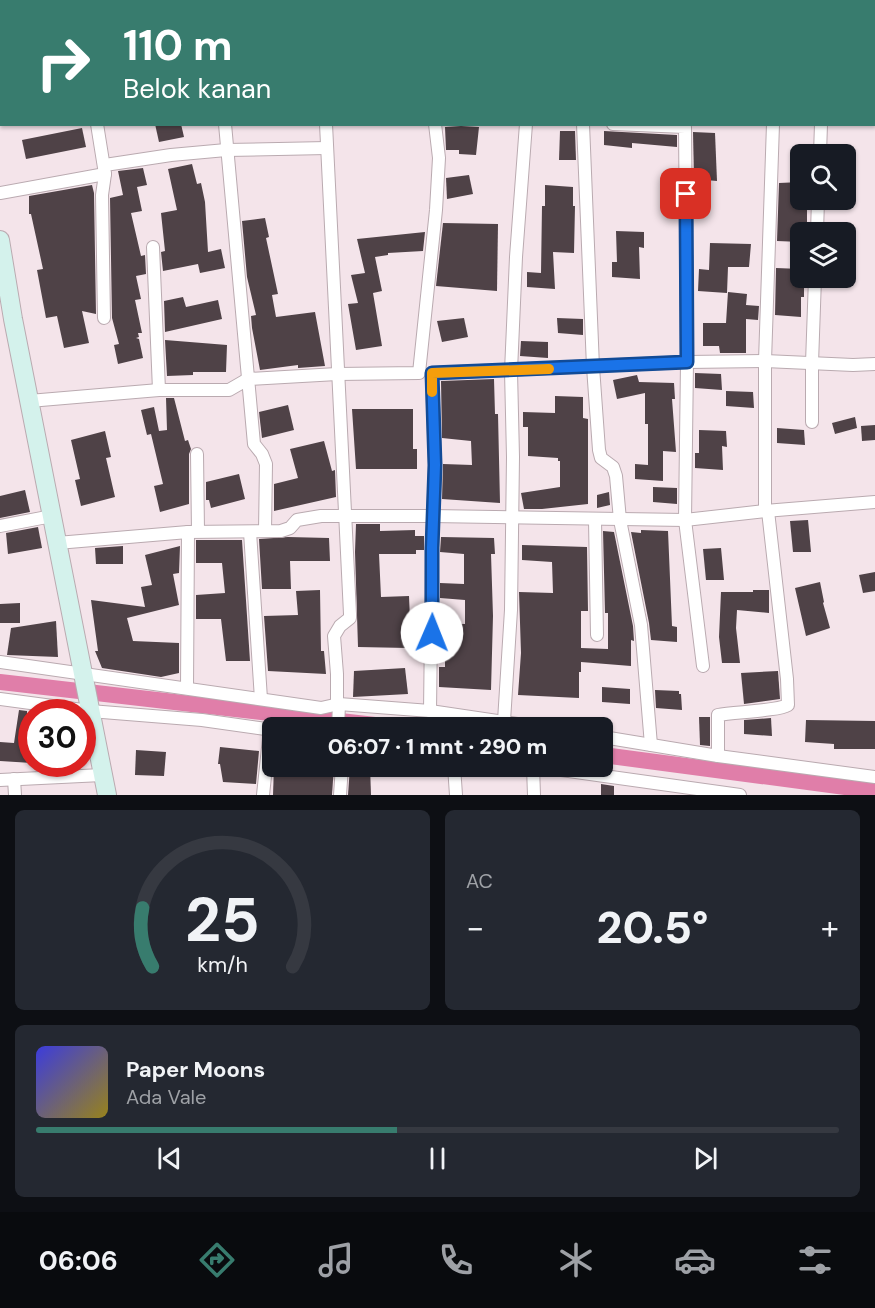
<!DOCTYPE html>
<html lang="id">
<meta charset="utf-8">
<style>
:root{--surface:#171b24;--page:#242831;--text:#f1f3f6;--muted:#9ea1a6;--line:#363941;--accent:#387c6e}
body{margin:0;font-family:"DM Sans",sans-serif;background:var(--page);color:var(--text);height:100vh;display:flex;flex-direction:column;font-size:22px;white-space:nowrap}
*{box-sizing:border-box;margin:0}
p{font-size:20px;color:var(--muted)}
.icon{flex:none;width:33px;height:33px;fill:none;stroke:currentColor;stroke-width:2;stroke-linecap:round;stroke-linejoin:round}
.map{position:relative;height:795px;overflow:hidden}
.details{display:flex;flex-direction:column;gap:15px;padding:15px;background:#0d0f14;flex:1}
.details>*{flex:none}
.banner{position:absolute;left:0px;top:0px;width:876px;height:126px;box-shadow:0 2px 4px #0004;background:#387c6e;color:#fff;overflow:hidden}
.controls{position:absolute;left:790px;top:144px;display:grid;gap:12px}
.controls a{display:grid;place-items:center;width:66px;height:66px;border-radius:9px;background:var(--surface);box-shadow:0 2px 4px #0004;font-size:30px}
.speed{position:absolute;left:18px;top:699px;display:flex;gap:12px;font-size:30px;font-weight:700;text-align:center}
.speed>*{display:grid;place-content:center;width:78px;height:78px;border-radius:50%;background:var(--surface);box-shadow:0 2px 4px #0004;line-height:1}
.speed .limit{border:9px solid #d22;background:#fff;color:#111}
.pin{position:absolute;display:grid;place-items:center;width:51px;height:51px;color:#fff;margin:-26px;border-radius:12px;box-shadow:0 3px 9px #0006}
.me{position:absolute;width:66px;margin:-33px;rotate:1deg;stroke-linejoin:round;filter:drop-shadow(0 0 4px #0008)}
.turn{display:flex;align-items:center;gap:21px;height:126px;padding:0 24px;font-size:27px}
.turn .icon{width:78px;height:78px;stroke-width:2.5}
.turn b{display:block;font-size:42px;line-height:51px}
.big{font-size:45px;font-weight:800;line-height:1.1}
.details .widget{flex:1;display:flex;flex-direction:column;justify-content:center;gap:9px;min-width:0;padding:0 21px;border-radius:9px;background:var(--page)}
.details .dial{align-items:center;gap:0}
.dial svg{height:156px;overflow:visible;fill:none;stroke:var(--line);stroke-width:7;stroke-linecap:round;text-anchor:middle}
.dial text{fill:var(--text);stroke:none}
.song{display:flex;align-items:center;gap:18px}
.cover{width:72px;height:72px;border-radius:9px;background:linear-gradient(135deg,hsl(240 70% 55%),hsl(50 70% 35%))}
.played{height:6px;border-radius:3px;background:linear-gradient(90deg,var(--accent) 45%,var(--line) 45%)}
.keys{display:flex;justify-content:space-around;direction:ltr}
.heat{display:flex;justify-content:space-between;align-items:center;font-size:33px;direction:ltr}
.details .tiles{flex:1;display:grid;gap:15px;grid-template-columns:1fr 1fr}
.widget:last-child{grid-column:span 2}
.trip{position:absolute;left:262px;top:717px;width:351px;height:60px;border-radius:9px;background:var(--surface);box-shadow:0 2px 4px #0004;font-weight:800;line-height:60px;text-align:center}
.tab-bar{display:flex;height:96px;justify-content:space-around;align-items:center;background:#090b0e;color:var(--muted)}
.tab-bar .icon{width:42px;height:42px}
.tab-bar .active{color:var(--accent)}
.tab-bar b{font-size:27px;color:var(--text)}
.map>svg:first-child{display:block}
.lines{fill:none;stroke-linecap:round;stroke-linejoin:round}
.canal{stroke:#e07ea9;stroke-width:16}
.building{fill:#4f4247}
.street-casing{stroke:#baaab0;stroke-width:14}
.secondary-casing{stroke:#baaab0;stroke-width:20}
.street{stroke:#fff;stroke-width:12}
.secondary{stroke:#d4f2ec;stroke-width:18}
.route-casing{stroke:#114b97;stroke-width:15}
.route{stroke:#1a73e8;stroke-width:10}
.slow{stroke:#f59e0b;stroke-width:10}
</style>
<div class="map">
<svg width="875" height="795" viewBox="0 0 875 795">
<rect width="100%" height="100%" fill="#f4e4ea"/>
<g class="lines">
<g class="canal">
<path d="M0,682L401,728"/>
<path d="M603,755L875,791"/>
</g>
</g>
<g class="building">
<path d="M155,124H181L184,137L159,142Z"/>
<path d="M461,126L479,127L476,155L459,154V150H446L445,127Z"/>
<path d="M82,128L86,147L26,159L22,140Z"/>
<path d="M560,131H575L576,160H559Z"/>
<path d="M604,131L677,135V147L632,143V148L604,145Z"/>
<path d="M693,132L715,133L717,181L694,179Z"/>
<path d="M192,164L197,184L201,183L205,202L208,252L221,249L225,268L200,273L198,264L163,271L161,252L165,251L161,213L177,210L168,169Z"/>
<path d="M143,168L147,185L137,187L142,211L131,213L141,256L145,255L146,274L136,276L141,299L135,300L142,333H138L139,337L136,338L139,339L143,358L118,364L114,345L119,344L112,318L110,198L123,195L118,171Z"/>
<path d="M469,175L473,194L447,199L446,178Z"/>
<path d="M801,182V200H807V232H801V242L777,241L779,183Z"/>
<path d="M92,185L94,193L96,314L82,311L89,343L64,348L57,316L46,318L37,270L43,269L31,214H29V196Z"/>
<path d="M545,185L573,187V206H575L574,253L553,252L555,289L527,287V272L541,273L542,206H545Z"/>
<path d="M265,218L269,237L266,238L278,294L272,295L276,317L315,312L325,366L298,368V365L260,370L252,328L251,316L256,315L247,277L242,221Z"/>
<path d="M443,223L498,224L497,291L436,286Z"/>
<path d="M616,231L644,232V248L639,247L640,279L612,277V262H617Z"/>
<path d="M425,232L423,251L388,253V255L375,257L382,291L373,293L382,346L356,350L348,304L358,303L351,275L365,273L357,239Z"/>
<path d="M710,243L751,244L749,267H728L727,293L698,291L699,269L709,270Z"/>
<path d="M776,268L801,269V278H804V297H801V317L775,315Z"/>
<path d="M728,292L747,294L746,305L759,306L758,320L746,319V353H720L719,346H703V323H726Z"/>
<path d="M183,297L186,307L218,300L222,319L165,332L164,301Z"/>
<path d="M464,318L468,337L442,342L437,321Z"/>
<path d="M557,318L583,319V335L558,333Z"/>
<path d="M165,340L227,345L226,372H193V375L167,376Z"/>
<path d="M521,341L548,342V358L520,356Z"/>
<path d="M695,373L721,374L722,390L695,388Z"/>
<path d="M637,375L639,382L674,383L675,399H672L676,452L663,451V481L635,479V464L648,465V424H645V393L617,399L613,380Z"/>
<path d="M494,379L495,414H498L500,503L442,499L443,464L472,465L471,441L442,438L441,381Z"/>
<path d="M726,391L753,392L754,408L726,406Z"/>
<path d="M555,396L583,397V418L588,419V504L542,509H524L521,493L560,487V461H558V458L528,456V427H523V412L555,413Z"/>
<path d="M166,398H174L185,441L188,440L191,449L189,454V504L160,512L154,486L163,484L151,434L147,435L141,410L154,407L159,431L167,430Z"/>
<path d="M288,405L294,430L262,438L259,412Z"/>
<path d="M352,409H413V449H417V469H356Z"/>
<path d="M855,417L857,428L835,434L832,423Z"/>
<path d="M875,425V440L862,441L861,426Z"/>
<path d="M777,428L804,430L805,445L777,443Z"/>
<path d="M699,430L726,431L727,447L722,446L723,470L695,468V453H699Z"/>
<path d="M105,431L111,457L106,458L115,497L81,506L75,480L80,479L71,440Z"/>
<path d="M324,441L332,471L335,470L336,497L274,511V484L298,478L290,449Z"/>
<path d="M239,474L245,499L211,508L209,500H206V482Z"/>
<path d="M653,487L677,488V504L653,502Z"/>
<path d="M25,490L30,512L0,518V496Z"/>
<path d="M609,492L610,505L597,508V495Z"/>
<path d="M808,520L811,552H793L790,521Z"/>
<path d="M356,524H380V531L415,530V536H424V550H416V554H379L381,597L409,596L410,620H408V648L358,647L355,552Z"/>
<path d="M38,527L42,548L8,554L6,533Z"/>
<path d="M641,530L668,531L672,626L677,627V642L651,640L649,623L631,532L641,533Z"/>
<path d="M603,531L614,532L633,626L634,641L631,640V666L581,662V672H579V698L518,695L521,653L519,592L553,593L552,562L522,560V545L587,547L588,611H581V648L608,649V613H605Z"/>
<path d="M288,537L329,538L330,561H290L291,589H262L259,539Z"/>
<path d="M441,537L494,538L495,554H491L493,616L491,690L439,687V667H445V648H439V623L465,624V600L440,598V583L464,584V554L440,552Z"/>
<path d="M196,540H242L250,661H226L221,619H196V595L225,593L222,563H196Z"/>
<path d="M123,546V564H96L95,548Z"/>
<path d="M180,546L179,573L173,574L179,605L127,618L133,641L179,643V673L161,677L102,668L95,651H98L91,600L145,607L141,587L152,585L145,555Z"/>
<path d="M721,548L724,580H706L703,549Z"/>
<path d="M875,572V591L863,593L859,575Z"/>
<path d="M820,582L824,602L823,603L830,628L806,636L795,588Z"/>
<path d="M320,590L321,651H324L326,674L268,671L264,616L298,615L296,591Z"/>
<path d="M753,590H769V613L737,610L736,628L740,663H722L719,637L721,592H753Z"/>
<path d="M20,603V623H0V604Z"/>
<path d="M56,621L58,657L7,655L11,628Z"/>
<path d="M405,668L408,694L353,697L354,671Z"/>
<path d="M778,671L780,699L744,704L741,673Z"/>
<path d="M602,687L630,689V704L602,702Z"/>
<path d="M655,690L679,691V694H681L682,710L656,708Z"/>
<path d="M19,710L27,711V741H32V763L0,761V742L14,743Z"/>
<path d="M699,717H710V746L700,745Z"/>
<path d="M771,718L772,736L744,734V720Z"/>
<path d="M806,720L875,721V749H834V744L805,742Z"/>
<path d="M220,747L259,751L256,784L223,782L220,764H218Z"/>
<path d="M136,750L166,752L164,776L135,775Z"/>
<path d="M274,766H334L332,795H273Z"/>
<path d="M350,766H370L371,795H348Z"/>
<path d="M601,784L614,786V795H601Z"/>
</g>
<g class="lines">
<defs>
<g id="street">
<path d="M85,0V2"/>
<path d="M206,0H212"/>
<path d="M319,0V2"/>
<path d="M425,0V2"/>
<path d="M772,0V2"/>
<path d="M104,2L113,0"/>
<path d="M225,2V0"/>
<path d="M527,2V0"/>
<path d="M585,2V0"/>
<path d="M0,20H2"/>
<path d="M874,114H875"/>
<path d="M97,124L105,174L102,195L104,318"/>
<path d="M225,124L254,444L262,454L266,464L265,531"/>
<path d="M326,124L350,614V618L340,626L334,636L337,674V705"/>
<path d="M583,124L593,367L599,450L601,458L613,467L616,476L620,520L641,625L651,745"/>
<path d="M613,124L685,127L687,362L685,520L703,666"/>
<path d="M820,154L821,124"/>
<path d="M105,165L171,155L226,150L327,148"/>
<path d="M0,193L105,174"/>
<path d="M817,232L818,200"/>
<path d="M153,247L159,390"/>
<path d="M29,401L159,390H229L248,379L337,374L419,373L436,210L439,158L435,124"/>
<path d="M812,422V363L815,278"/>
<path d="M197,454L198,531"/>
<path d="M765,511V361L773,124"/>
<path d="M595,520L597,635"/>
<path d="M0,526L52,516"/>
<path d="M250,532L261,699"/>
<path d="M57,543L188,532L281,531L290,528L297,520L321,516H432L685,520L765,511L875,502"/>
<path d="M0,662L321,708L339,704L430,711L544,728"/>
<path d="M187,688L188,532"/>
<path d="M0,699L90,711L202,720L273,730"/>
<path d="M430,711L432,548L435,466L432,373L687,362L765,361L853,365L875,364"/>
<path d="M504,721L511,610L513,457L511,371L516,257L526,124"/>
<path d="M338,728L339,704"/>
<path d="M603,737L718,756L875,777"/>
<path d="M718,756V715C733,712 778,711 788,705L787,679L768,511"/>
<path d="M454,766L456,795"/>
<path d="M533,766L740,795"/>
<path d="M533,767L534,795"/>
<path d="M14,779L15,795"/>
<path d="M0,780L102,775"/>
<path d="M263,795L270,729"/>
<path d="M340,795L342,766"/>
</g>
<path id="secondary" d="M0,240L13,319L107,795"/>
</defs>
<use href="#street" class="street-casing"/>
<use href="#secondary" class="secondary-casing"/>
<use href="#street" class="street"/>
<use href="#secondary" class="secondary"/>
</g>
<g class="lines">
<defs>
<path id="route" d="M432,633V548L435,465L432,373L687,362L686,194"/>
</defs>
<use href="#route" class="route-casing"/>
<use href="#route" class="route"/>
<path class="slow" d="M432,392V373L549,369"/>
</g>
</svg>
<div class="controls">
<a><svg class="icon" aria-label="search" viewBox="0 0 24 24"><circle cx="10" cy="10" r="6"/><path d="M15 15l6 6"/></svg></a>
<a><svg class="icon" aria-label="layers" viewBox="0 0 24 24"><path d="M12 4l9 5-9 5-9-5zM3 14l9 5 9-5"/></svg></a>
</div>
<div class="speed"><div class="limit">30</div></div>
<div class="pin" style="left:686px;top:194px;background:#d93025"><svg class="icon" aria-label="arrive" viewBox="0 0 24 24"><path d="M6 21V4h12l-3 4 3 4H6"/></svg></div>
<svg class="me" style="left:432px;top:633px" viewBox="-20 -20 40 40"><circle r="19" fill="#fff"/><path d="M0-13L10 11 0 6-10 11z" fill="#1a73e8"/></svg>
<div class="trip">06:07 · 1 mnt · 290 m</div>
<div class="banner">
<div class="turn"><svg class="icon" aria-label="right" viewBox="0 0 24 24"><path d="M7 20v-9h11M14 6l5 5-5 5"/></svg><div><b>110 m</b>Belok kanan</div></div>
</div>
</div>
<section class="details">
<div class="tiles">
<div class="widget dial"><svg viewBox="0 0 100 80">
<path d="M14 69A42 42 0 1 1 86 69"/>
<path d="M14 69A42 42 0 0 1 9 39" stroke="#387c6e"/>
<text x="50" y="56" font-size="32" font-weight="700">25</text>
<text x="50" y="72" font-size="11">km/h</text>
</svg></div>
<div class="widget"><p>AC</p>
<div class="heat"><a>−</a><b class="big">20.5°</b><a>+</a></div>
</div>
<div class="widget">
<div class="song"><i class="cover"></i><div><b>Paper Moons</b><p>Ada Vale</p></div></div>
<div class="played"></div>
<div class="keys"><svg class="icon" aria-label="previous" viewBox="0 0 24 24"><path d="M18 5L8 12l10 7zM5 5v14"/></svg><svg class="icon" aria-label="pause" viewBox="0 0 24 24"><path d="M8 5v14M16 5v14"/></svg><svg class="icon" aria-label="next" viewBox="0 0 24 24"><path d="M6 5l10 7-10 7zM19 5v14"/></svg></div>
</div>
</div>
</section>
<nav class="tab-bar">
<b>06:06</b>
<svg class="icon active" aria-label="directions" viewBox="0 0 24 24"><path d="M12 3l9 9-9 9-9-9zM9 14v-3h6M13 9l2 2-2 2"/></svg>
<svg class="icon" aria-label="music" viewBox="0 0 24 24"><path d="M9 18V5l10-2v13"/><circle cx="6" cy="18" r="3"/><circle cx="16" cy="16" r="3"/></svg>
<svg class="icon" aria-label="phone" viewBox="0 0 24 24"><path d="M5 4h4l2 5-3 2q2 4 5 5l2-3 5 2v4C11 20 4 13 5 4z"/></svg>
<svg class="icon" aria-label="climate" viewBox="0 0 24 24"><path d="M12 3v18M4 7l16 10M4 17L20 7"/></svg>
<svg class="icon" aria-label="car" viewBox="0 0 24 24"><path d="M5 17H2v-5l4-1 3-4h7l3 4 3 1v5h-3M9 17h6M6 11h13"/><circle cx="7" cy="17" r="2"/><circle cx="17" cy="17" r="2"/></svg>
<svg class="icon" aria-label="filters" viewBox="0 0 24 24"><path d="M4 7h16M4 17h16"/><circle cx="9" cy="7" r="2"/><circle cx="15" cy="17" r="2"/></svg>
</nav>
